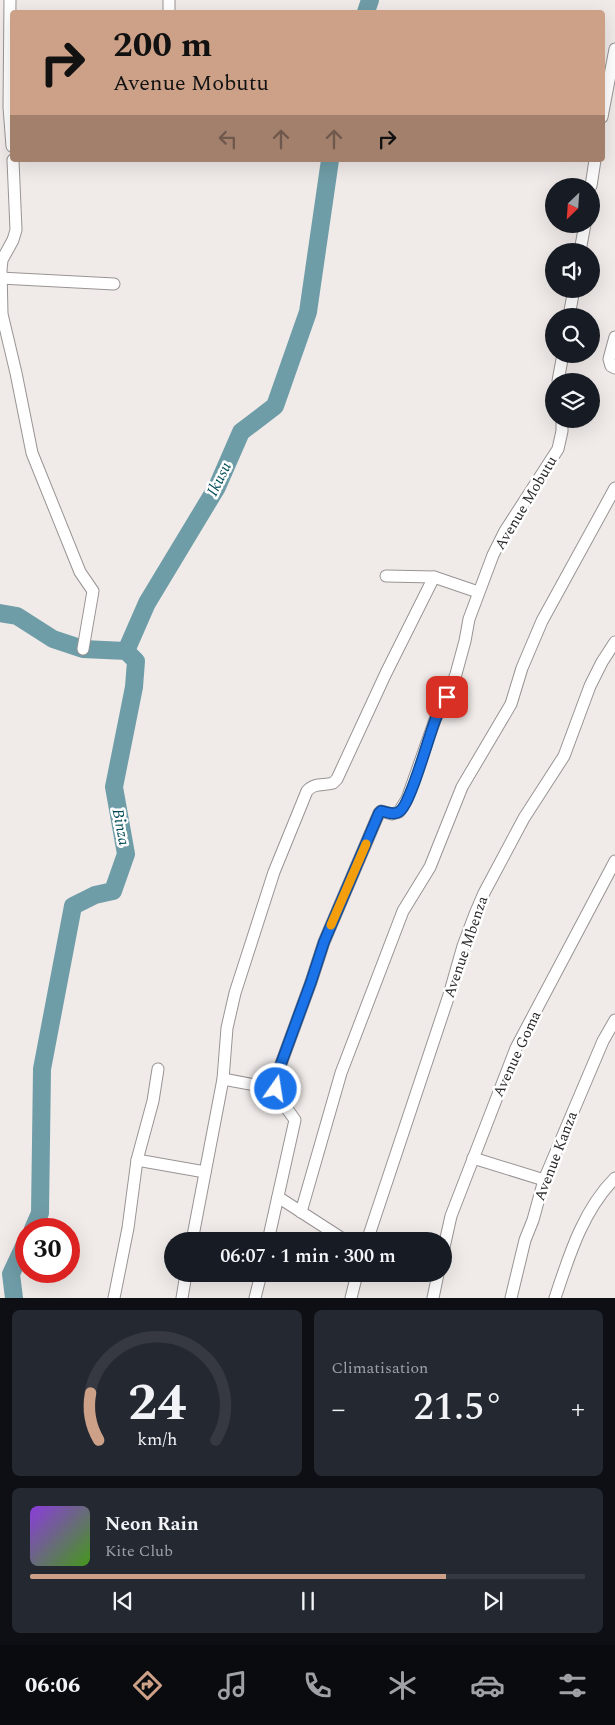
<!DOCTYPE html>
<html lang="fr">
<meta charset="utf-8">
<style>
:root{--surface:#171b24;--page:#242831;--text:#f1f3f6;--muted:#9ea1a6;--line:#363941;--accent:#cca187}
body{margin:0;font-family:Spectral,serif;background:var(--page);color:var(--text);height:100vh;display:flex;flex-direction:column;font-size:19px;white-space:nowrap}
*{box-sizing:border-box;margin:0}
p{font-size:16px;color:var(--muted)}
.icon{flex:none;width:28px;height:28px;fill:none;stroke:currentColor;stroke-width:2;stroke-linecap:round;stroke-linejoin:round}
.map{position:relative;height:1298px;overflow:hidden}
.panel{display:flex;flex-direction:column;gap:12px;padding:12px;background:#0d0f14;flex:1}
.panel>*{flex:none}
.guide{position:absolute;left:10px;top:10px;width:595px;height:152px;border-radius:5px;box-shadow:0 5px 20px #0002;background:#cca187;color:#111;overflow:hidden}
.needle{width:32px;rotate:205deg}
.fabs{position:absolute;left:545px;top:178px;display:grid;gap:10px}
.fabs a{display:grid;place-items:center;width:55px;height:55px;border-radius:50%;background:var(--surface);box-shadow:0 5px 20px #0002;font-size:25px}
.speed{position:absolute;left:15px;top:1218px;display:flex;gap:10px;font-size:25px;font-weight:700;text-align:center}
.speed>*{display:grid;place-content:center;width:65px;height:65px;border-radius:50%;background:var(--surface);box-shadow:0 5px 20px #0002;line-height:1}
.speed .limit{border:8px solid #d22;background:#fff;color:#111}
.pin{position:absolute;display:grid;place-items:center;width:42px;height:42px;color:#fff;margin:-21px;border-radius:10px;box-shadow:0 2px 8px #0006}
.me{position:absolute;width:55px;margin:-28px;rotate:13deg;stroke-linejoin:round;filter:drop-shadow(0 0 4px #0008)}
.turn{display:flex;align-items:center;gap:18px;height:105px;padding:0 20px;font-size:22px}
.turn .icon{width:65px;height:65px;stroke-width:2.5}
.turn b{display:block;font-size:35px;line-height:42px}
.lanes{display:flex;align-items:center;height:48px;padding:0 20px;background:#0003;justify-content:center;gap:25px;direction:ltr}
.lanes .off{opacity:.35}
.big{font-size:38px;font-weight:600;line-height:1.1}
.panel .widget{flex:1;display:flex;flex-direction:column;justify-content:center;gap:8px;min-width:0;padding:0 18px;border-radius:8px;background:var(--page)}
.panel .dial{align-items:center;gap:0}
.dial svg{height:130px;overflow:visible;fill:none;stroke:var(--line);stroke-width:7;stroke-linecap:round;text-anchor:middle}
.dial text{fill:var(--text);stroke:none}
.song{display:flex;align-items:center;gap:15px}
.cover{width:60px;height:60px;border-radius:8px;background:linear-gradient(135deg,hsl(270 70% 55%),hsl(100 70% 35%))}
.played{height:5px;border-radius:2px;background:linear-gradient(90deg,var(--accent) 75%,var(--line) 75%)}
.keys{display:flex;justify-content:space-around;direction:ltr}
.heat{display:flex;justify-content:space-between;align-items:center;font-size:28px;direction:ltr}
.panel .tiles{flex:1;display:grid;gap:12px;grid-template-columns:1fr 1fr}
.widget:last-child{grid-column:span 2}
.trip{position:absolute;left:164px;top:1232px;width:288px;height:50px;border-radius:25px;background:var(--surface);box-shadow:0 5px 20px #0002;font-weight:600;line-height:50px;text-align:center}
.tab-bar{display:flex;height:80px;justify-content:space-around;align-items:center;background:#090b0e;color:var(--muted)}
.tab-bar .icon{width:35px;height:35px}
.tab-bar .current{color:var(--accent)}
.tab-bar b{font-size:22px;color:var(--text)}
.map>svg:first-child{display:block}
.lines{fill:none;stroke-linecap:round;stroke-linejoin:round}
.river{stroke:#6f9da7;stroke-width:18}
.minor-casing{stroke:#999493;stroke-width:13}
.minor{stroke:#fff;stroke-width:11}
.route-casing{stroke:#114b97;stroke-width:12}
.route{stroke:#1a73e8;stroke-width:9}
.slow{stroke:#f59e0b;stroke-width:9}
.labels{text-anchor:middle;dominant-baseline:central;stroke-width:5;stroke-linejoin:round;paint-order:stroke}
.street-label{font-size:15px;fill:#2a2828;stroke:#fff}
.water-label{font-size:16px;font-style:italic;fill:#044c57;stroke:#fff}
</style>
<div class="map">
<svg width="615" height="1298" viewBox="0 0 615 1298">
<rect width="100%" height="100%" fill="#f0ebe9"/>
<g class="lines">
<g class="river">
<path d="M366,12L370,0"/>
<path d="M0,613L17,616L53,639L83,649L126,651L136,661L134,687L114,787L126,854L113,891L95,895L73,906L42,1069L40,1213L33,1229"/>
<path d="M126,651L147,603L217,487L241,432L275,406L308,312L330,160"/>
<path d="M14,1298L11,1274L26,1242"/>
</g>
<defs>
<g id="minor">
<path d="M10,0L9,107L12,146"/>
<path d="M169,12V0"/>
<path d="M602,117L615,49"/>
<path d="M13,160L16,230L13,240L2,260L1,270L2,314L16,373L32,453L80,572L93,591L83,649"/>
<path d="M591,186L595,160"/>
<path d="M580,251L585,224"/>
<path d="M0,278L114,284"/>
<path d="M569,316L574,289"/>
<path d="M615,337L609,359L611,366L615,368"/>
<path d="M558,381L563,354"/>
<path d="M386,576L434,577L478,592"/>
<path d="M223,1079L276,1089"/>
<path d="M473,1158L544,1180"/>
<path d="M137,1160L205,1172"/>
<path d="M278,1197L346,1241"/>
<path d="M301,1212L341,1073L403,911L430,867L462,787L511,704L522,668L542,621L615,488"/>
<path d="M192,1241L223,1079L227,1028L235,993L274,872L307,791C315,782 323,786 333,783L337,779L386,673L434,577"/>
<path d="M268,1241L295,1120L283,1103L276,1089L278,1072L311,982L324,942L379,813L381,811L392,814L399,812L407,799L436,717L447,697L456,674L465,641L469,619L493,555L505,531L558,449L562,431V419"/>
<path d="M367,1241L449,995L463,946L475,914L484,893L524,818L564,756L590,686L602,662L615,642"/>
<path d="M442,1256L451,1216L516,1048L615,861"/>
<path d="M114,1298L128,1228L137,1160L153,1101L158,1069"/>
<path d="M182,1298L186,1274"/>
<path d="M255,1298L261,1274"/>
<path d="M351,1298L357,1274"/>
<path d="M433,1298L438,1274"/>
<path d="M511,1298L525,1240L533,1220L544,1180L603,1041L615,1020"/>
<path d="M555,1298C569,1256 583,1210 615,1178"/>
</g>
</defs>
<use href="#minor" class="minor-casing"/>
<use href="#minor" class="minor"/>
</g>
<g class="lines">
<defs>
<path id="route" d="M276,1089L278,1072L311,982L324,942L379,813L381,811C387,812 394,816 400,811C411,803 429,735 436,718C439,711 443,704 447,697"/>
</defs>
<use href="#route" class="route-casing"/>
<use href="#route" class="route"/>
<path class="slow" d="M331,925L366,844"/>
</g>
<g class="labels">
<g class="street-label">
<text transform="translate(526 503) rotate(-59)">Avenue Mobutu</text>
<text transform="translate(466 947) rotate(-71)">Avenue Mbenza</text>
<text transform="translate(517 1054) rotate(-65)">Avenue Goma</text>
<text transform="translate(556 1156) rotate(-69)">Avenue Kanza</text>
</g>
<g class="water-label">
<text transform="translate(219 479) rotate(-64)">Ikusu</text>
<text transform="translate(121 827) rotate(79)">Binza</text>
</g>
</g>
</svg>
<div class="fabs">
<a><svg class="needle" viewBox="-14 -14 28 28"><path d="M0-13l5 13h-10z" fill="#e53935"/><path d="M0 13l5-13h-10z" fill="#9ea1a6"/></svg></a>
<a><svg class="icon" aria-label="sound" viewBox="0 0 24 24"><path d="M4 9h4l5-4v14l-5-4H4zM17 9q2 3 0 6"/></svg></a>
<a><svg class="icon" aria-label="search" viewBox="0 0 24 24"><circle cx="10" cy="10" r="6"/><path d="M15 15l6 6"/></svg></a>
<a><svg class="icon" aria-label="layers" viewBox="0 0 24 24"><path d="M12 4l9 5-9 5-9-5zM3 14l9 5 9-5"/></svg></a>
</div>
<div class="speed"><div class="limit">30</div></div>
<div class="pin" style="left:447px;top:697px;background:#d93025"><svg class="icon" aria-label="arrive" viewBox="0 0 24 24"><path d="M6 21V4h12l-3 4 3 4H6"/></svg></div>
<svg class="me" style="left:276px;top:1089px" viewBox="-20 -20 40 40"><circle r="17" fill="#1a73e8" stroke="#fff" stroke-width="3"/><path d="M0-11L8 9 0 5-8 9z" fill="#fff"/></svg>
<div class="trip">06:07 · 1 min · 300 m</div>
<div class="guide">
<div class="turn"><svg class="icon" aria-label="right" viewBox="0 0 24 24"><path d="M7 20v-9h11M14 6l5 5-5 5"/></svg><div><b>200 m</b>Avenue Mobutu</div></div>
<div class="lanes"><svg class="icon off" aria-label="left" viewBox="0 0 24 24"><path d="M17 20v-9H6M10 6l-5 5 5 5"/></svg><svg class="icon off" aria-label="ahead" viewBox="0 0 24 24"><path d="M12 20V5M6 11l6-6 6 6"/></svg><svg class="icon off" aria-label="ahead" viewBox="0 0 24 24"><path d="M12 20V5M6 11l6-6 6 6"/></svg><svg class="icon" aria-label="right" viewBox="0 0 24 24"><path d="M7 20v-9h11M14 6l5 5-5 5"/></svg></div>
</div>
</div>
<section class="panel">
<div class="tiles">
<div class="widget dial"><svg viewBox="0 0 100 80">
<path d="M14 69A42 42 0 1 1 86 69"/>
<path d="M14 69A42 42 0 0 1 9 40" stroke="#cca187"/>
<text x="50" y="56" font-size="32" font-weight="700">24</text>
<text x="50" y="72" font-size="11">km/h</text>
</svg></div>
<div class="widget"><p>Climatisation</p>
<div class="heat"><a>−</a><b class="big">21.5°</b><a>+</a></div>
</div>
<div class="widget">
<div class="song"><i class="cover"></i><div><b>Neon Rain</b><p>Kite Club</p></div></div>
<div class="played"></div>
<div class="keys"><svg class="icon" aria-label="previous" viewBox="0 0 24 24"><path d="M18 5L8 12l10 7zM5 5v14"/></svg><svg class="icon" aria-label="pause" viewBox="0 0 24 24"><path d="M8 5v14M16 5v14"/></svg><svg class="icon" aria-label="next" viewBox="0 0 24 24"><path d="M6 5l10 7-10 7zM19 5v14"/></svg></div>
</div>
</div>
</section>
<nav class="tab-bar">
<b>06:06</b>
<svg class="icon current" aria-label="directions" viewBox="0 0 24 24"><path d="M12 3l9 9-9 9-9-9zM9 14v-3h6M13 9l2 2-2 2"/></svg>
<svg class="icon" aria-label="music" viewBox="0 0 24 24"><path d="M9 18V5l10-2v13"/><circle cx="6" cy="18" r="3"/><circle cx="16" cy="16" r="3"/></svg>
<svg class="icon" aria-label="phone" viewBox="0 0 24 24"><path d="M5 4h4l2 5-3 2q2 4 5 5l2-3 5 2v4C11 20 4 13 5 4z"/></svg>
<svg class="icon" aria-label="climate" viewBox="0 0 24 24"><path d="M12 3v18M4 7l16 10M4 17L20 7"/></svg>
<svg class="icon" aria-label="car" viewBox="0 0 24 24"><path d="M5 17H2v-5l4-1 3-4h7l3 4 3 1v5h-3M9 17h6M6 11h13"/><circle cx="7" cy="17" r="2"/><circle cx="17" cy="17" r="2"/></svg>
<svg class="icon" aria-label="filters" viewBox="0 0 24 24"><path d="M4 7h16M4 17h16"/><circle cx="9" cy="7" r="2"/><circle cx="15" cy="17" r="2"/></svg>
</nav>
